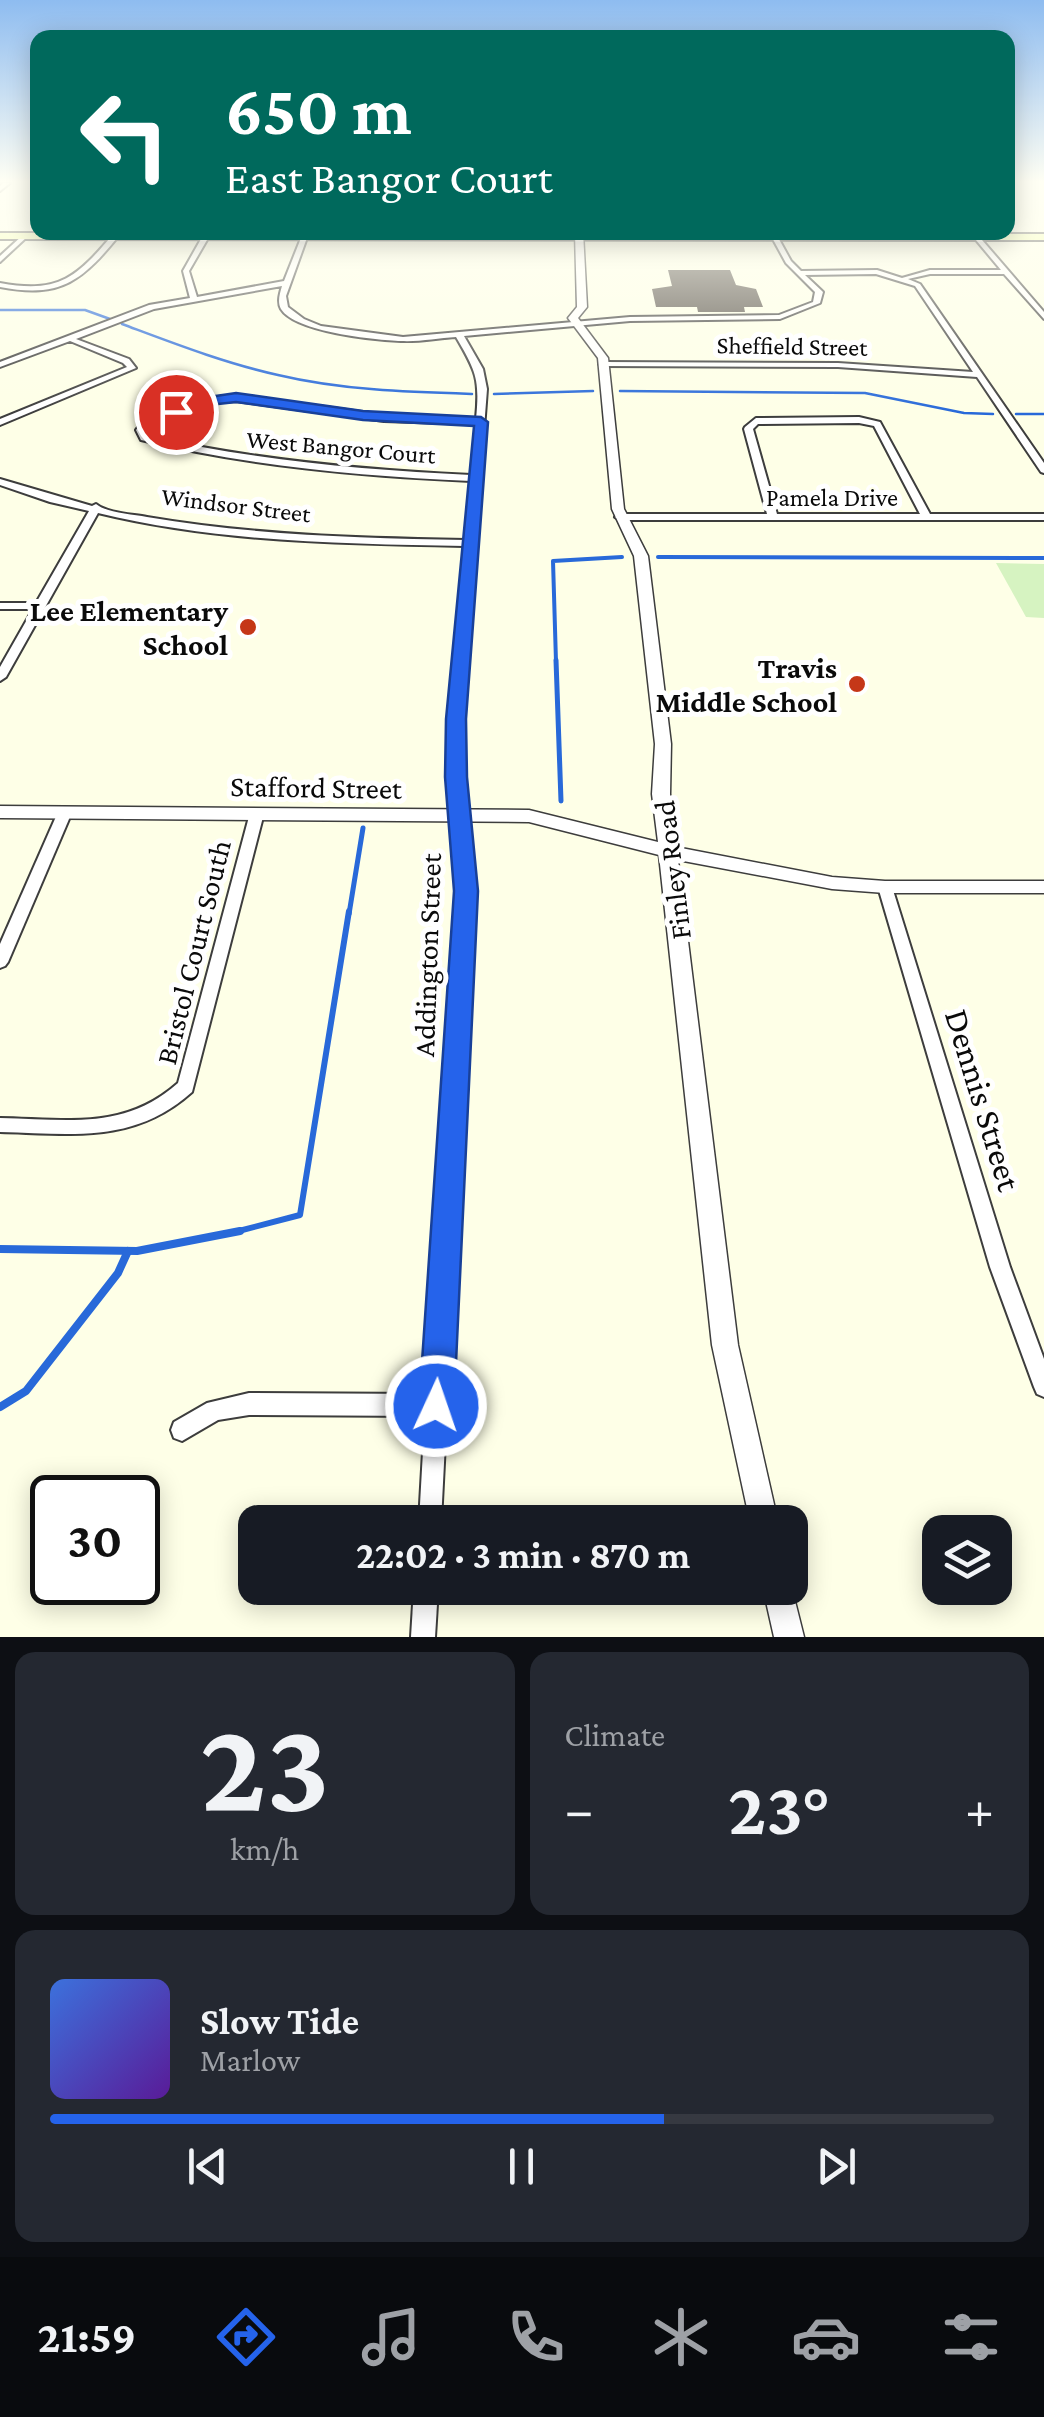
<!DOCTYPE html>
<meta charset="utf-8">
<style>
:root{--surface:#171b24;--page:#242831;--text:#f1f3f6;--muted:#9ea1a6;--line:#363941;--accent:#2563eb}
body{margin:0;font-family:"Crimson Pro",serif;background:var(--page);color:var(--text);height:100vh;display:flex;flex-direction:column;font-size:38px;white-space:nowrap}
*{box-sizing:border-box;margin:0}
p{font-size:32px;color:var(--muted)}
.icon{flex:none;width:55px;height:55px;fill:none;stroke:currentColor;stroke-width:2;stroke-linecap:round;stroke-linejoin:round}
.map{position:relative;height:1637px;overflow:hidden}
.side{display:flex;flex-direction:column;gap:15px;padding:15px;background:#0d0f14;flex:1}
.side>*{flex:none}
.hud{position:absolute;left:30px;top:30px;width:985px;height:210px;border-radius:20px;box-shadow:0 5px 25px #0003;background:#00695c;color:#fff;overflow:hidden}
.buttons{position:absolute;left:922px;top:1515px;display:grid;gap:20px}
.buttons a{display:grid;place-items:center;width:90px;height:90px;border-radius:20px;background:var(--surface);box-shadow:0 5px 25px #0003;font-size:50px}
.speed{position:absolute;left:30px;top:1475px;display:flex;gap:20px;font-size:50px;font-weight:700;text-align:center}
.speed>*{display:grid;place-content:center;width:130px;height:130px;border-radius:50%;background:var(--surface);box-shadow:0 5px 25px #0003;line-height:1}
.speed .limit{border:5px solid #111;border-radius:15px;background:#fff;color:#111}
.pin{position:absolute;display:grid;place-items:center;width:85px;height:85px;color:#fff;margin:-42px;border:5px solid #fff;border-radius:50%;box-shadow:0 2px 10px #0007}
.me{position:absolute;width:110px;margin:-55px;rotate:3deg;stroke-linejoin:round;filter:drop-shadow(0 0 8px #0008)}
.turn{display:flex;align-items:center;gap:35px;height:210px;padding:0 30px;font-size:45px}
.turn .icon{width:130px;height:130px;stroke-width:2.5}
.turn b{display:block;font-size:70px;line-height:85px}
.big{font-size:75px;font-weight:700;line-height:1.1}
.side .widget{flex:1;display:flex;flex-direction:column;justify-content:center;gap:15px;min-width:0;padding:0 35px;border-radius:20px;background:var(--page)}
.side .dial{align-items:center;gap:0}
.dial b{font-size:130px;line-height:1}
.song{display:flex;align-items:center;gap:30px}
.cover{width:120px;height:120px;border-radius:15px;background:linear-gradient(135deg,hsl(220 70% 55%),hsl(270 70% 35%))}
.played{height:10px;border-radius:5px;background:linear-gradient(90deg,var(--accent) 65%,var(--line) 65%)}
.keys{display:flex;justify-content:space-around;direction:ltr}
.heat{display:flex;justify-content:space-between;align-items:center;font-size:55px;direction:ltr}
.side .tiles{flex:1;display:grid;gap:15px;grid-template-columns:1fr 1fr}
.widget:last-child{grid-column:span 2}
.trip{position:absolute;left:238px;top:1505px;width:570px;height:100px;border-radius:20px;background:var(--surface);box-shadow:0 5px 25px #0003;font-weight:700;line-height:100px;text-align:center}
.tabs{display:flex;height:160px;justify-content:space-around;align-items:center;background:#090b0e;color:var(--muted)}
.tabs .icon{width:70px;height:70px}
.tabs .selected{color:var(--accent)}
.tabs b{font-size:45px;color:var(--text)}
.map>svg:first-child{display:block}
.pitch{fill:#d6f3c1}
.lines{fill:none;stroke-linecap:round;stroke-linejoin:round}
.stream-far4{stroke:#2869d9;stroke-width:2.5}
.stream-far3{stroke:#2869d9;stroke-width:4}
.stream-far2{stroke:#2869d9;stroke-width:5}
.stream-far1{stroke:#2869d9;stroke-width:6}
.stream{stroke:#2869d9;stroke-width:8}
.building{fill:#544e46}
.minor-casing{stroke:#3d3d3d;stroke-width:4}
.tertiary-casing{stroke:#3d3d3d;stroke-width:3}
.secondary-casing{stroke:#2c2c2c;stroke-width:4}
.minor{fill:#fff;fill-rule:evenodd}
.tertiary{fill:#fff;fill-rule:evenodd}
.secondary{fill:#f4ffa2;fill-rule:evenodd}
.route{fill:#2563eb;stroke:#184099;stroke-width:2.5}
.poi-dot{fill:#c53718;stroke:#fff;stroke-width:4}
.labels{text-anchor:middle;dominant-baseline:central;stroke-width:10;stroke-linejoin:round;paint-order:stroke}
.far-street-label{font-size:25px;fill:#0a0a0a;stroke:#fff}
.poi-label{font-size:30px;font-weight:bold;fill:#0a0a0a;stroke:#fff;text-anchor:end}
.street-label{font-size:30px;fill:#0a0a0a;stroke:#fff}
.near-street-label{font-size:35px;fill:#0a0a0a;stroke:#fff}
</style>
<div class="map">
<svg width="1044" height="1637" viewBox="0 0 1044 1637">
<rect width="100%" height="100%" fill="#feffe7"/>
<path class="pitch" d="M996,563L1044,564V618L1026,617Z"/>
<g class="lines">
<g class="stream-far4">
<path d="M0,310H85L110,319"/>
<path d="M122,324C173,343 224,363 278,375C341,390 407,392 472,394"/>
<path d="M620,391L865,393L964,413L993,414"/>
<path d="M494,394L593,391"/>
<path d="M1016,414H1044"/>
</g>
<g class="stream-far3">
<path d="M658,557L1044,558"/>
<path d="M556,662L553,561L622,557"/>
</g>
<g class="stream-far2">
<path d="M556,660L561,801"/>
<path d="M349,914L363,828"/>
</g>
<path class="stream-far1" d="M231,1233L300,1215L349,911"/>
<g class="stream">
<path d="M0,1249L137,1251L240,1231"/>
<path d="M0,1407L26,1391L118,1273L128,1251"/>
</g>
</g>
<path class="building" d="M668,270H730L736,285L756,289L763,307H744L745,312H698L697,307H656L652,289L672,286Z"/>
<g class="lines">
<defs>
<g id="minor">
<path d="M3,183H10L0,191V186Z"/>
<path d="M115,232L121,233C83,280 62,299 0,287V283C60,294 77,277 115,232Z"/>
<path d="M205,232L211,233L189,271L197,297L284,281L303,233L309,232L286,296L288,307L304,319L321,326L403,337L630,317L779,315L813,302L815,292L786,263L769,232H775L791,261L801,271L877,270L902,278L930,270H1001L971,234L976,233L1044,312V319L1004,274H930L908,279L920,284L1044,463V473L1041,472L977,377L838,367L603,366L599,364L603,362L838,363L973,372L915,286L876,274L805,275L823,292L820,303L780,319L630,321L464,336L483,369L487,389L462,719L463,777L473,891L441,1522H419L425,1416L249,1415L218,1420L182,1441L174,1438L171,1430L174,1422L207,1403L249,1393L427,1394L459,891L449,777L450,719L465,546C343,544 217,542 98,513L6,677L0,681V667L33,609H0V603H36L89,511L50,502L0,485V479L92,506L96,504C107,513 131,514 147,517C252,535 359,538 466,540L471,481C359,476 249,466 141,440L136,430L143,421L204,399L236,395L384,415L476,419C480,379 476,371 456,337C438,338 419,342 401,341C375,340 295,332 281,309C277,302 280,293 282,286L154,309L76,339L129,359L136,368L0,425V419L127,367L123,363L70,341L0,367V362L149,305L190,298L183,271ZM236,401L384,421L476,424L471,475C362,470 254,460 148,436L145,430L149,425L208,403Z"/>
<path d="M23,235L28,236L0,262V256Z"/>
<path d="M859,417L880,422L930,514H1044V520H620L615,517L620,514H767L744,429L745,427L756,418ZM859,423L874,426L920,514H777L753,429L758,424Z"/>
<path d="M65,808L72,812L8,962L5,966L0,968V944L58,812Z"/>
<path d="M257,809L264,813L192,1092C134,1144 73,1134 0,1132V1118C67,1119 124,1131 178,1083L250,813Z"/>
<path d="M885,882L890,883L892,887L1010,1267L1044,1359V1397L1037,1394L1034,1387L990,1267L878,887L880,883Z"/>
<path d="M414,1588H438L435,1637H411Z"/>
</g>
<g id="tertiary">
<path d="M583,232L587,307L578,318L608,358L624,509L648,556L671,744L670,794L676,847L832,877L885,881H1044V893H885L832,889L678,860L738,1345L778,1522H750L712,1345L659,855L529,822L0,818V806L529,810L658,842L652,794L655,744L634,556L612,509L598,358L568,318L577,307L575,233Z"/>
<path d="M790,1581L804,1637H774L763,1588H790Z"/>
</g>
<path id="secondary" d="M0,233L1044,234V240L0,239Z"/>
</defs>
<use href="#minor" class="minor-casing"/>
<use href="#tertiary" class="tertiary-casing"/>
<use href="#secondary" class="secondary-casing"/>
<use href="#minor" class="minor"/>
<use href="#tertiary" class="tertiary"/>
<use href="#secondary" class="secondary"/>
</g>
<linearGradient id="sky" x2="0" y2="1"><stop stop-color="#8ebcf0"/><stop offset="0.44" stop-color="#fffff4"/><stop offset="1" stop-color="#fffff4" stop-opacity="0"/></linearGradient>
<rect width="1044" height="413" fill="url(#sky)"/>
<path class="route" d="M236,393L363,411L481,417L488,422L466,719L467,777L478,891L454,1406L449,1418L436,1423L424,1418L419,1406L454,891L445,777L446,719L474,426L363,420L236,402L209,405L176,417L169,412L202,398Z"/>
<g class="poi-dot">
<circle cx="248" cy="627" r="10"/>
<circle cx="857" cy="684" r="10"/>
</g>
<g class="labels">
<g class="far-street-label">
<text transform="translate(792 346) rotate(1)">Sheffield Street</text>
<text transform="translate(341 447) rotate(5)">West Bangor Court</text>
<text x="832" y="497">Pamela Drive</text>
<text transform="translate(236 505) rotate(7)">Windsor Street</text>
</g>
<g class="poi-label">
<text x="228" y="610">Lee Elementary<tspan x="228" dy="34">School</tspan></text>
<text x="837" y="667">Travis<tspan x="837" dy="34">Middle School</tspan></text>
</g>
<g class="street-label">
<text transform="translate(316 787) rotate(1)">Stafford Street</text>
<text transform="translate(672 870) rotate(-97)">Finley Road</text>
<text transform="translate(193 952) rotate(-76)">Bristol Court South</text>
<text transform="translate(427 955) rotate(-88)">Addington Street</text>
</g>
<g class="near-street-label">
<text transform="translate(983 1100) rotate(73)">Dennis Street</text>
</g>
</g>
</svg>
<div class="buttons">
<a><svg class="icon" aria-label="layers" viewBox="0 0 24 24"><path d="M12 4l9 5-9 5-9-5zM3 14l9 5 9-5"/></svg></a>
</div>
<div class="speed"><div class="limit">30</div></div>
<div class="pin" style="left:176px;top:412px;background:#d93025"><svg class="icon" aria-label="arrive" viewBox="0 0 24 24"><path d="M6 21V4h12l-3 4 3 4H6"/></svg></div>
<svg class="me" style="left:436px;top:1406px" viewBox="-20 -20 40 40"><circle r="17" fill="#2563eb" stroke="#fff" stroke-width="3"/><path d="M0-11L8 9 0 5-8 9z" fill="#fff"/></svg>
<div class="trip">22:02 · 3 min · 870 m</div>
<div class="hud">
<div class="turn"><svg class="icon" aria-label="left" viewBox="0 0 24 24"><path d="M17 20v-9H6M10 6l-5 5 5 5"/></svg><div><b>650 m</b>East Bangor Court</div></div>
</div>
</div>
<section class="side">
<div class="tiles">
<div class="widget dial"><b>23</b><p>km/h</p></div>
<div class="widget"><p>Climate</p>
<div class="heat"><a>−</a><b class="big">23°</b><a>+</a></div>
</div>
<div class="widget">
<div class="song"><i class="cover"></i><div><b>Slow Tide</b><p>Marlow</p></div></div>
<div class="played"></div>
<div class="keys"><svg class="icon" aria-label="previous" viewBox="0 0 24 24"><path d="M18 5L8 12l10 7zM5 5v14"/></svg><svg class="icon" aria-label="pause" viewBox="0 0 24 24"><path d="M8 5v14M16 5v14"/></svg><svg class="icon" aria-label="next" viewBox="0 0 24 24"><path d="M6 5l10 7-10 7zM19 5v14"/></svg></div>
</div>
</div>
</section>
<nav class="tabs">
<b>21:59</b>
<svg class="icon selected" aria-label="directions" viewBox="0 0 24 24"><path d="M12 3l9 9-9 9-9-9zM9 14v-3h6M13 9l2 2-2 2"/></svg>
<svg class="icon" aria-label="music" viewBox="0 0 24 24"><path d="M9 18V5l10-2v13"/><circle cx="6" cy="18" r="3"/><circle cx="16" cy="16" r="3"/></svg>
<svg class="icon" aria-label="phone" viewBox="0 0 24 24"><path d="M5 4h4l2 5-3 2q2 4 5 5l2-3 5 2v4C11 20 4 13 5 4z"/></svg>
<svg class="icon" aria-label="climate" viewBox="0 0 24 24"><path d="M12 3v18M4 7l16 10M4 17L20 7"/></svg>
<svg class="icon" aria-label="car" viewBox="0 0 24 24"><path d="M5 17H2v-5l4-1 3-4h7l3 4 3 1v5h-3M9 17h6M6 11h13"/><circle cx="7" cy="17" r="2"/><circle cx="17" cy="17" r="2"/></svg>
<svg class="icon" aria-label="filters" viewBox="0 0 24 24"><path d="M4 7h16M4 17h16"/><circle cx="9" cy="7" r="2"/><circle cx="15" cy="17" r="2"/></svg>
</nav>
